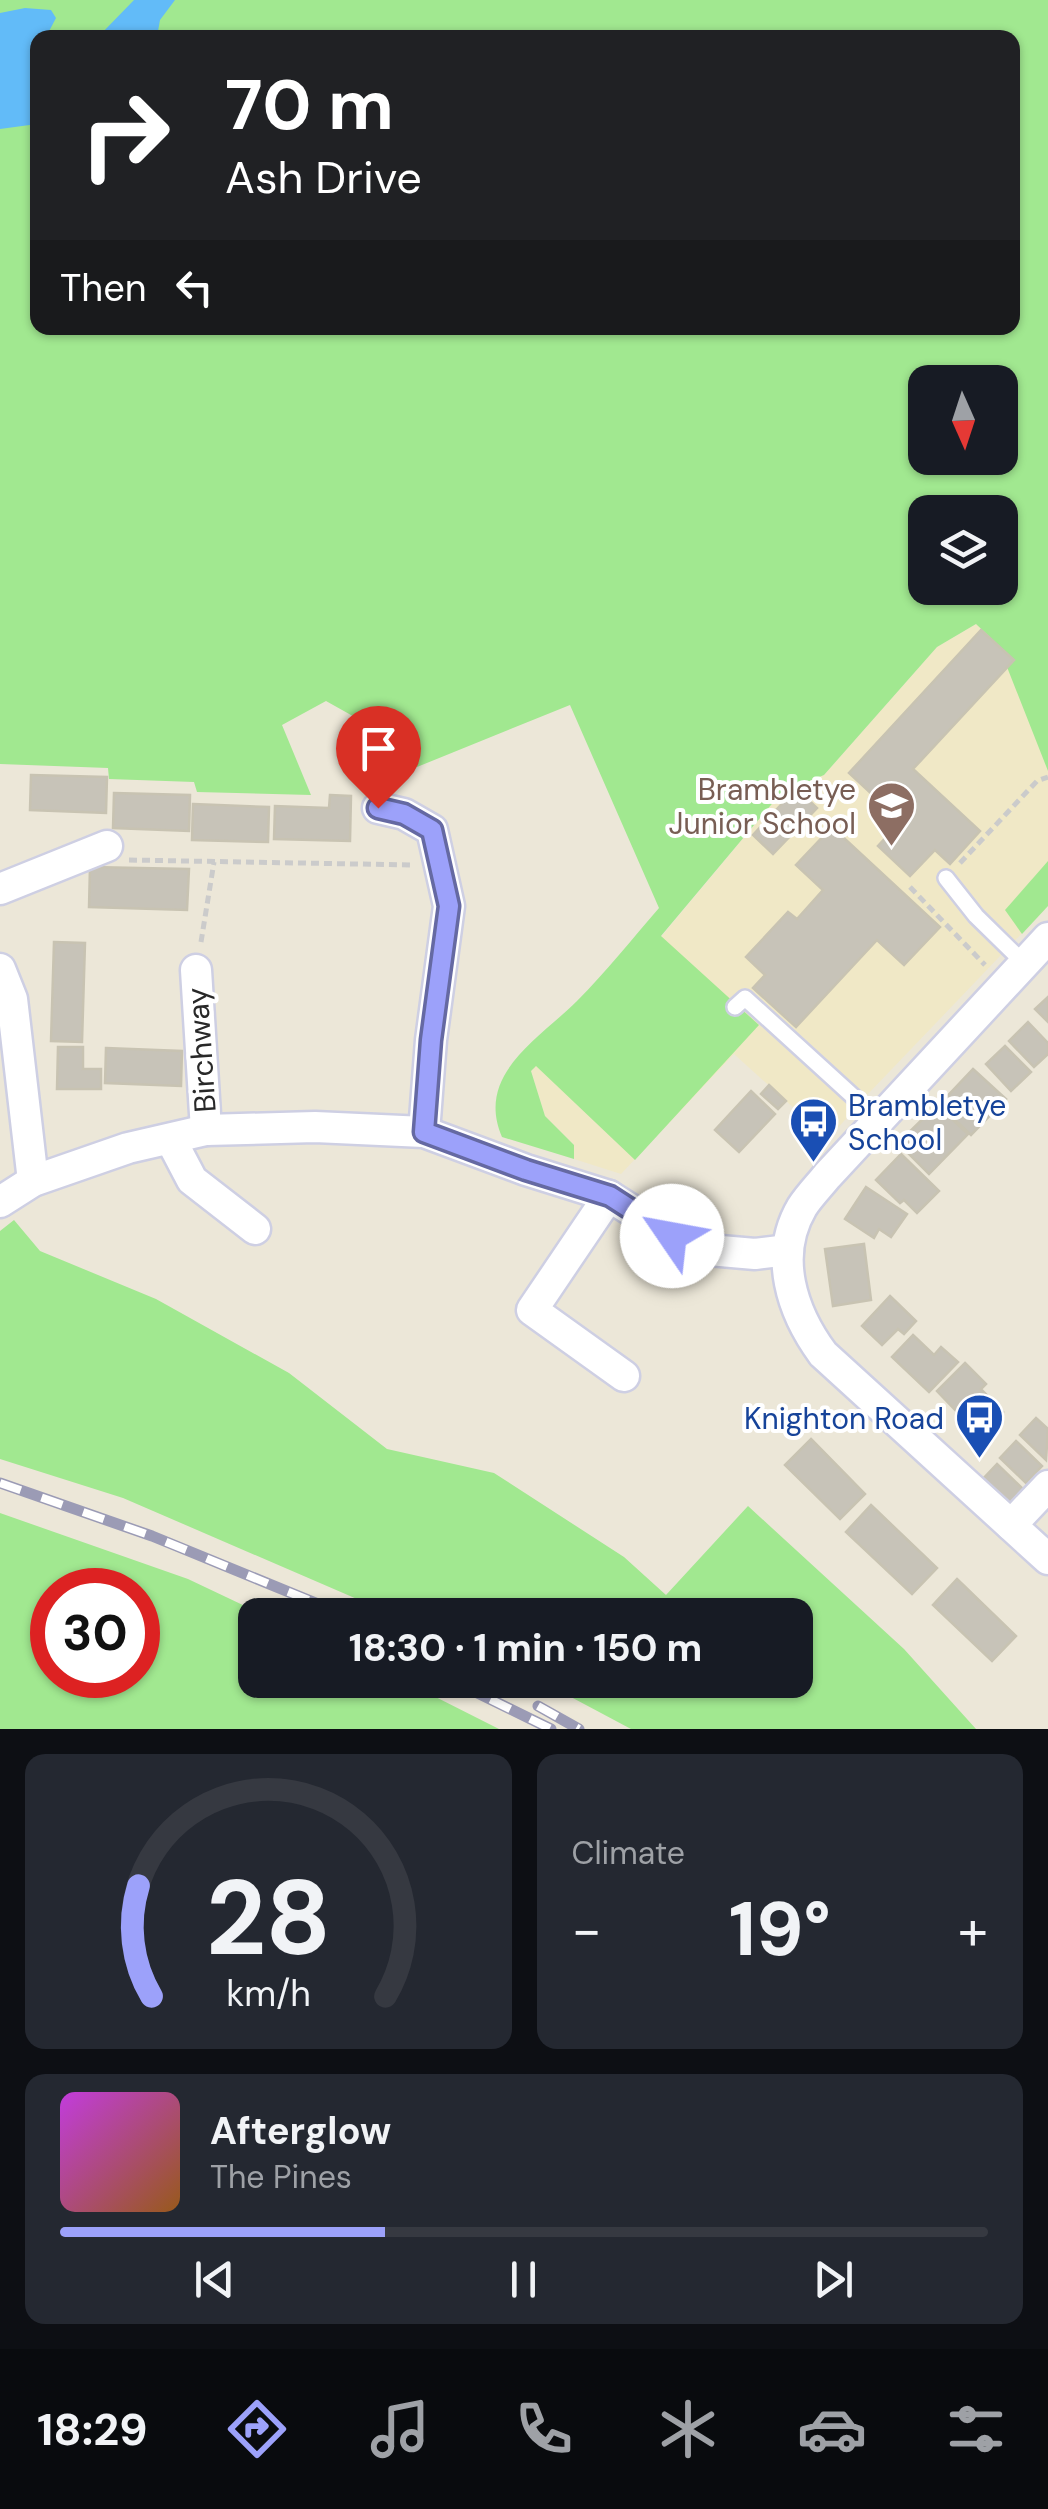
<!DOCTYPE html>
<meta charset="utf-8">
<style>
:root{--surface:#171b24;--page:#242831;--text:#f1f3f6;--muted:#9ea1a6;--line:#363941;--accent:#9ca1fa}
body{margin:0;font-family:"DM Sans",sans-serif;background:var(--page);color:var(--text);height:100vh;display:flex;flex-direction:column;font-size:38px;white-space:nowrap}
*{box-sizing:border-box;margin:0}
p{font-size:32px;color:var(--muted)}
.icon{flex:none;width:55px;height:55px;fill:none;stroke:currentColor;stroke-width:2;stroke-linecap:round;stroke-linejoin:round}
.map{position:relative;height:1729px;overflow:hidden}
.side{display:flex;flex-direction:column;gap:25px;padding:25px;background:#0d0f14;flex:1}
.side>*{flex:none}
.banner{position:absolute;left:30px;top:30px;width:990px;height:305px;border-radius:20px;box-shadow:0 2px 8px #0004;background:#202124;color:#fff;overflow:hidden}
.needle{width:65px;rotate:177deg}
.fabs{position:absolute;left:908px;top:365px;display:grid;gap:20px}
.fabs a{display:grid;place-items:center;width:110px;height:110px;border-radius:20px;background:var(--surface);box-shadow:0 2px 8px #0004;font-size:50px}
.speed{position:absolute;left:30px;top:1568px;display:flex;gap:20px;font-size:50px;font-weight:700;text-align:center}
.speed>*{display:grid;place-content:center;width:130px;height:130px;border-radius:50%;background:var(--surface);box-shadow:0 2px 8px #0004;line-height:1}
.speed .limit{border:15px solid #d22;background:#fff;color:#111}
.pin{position:absolute;display:grid;place-items:center;width:85px;height:85px;color:#fff;margin:-102px -42px;border-radius:50% 50% 50% 0;rotate:-45deg;box-shadow:0 0 10px #0007}
.pin .icon{rotate:45deg}
.me{position:absolute;width:110px;margin:-55px;rotate:303deg;stroke-linejoin:round;filter:drop-shadow(0 0 8px #0008)}
.turn{display:flex;align-items:center;gap:35px;height:210px;padding:0 30px;font-size:45px}
.turn .icon{width:130px;height:130px;stroke-width:2.5}
.turn b{display:block;font-size:70px;line-height:85px}
.then{display:flex;align-items:center;height:95px;padding:0 30px;background:#0003;gap:20px;font-size:38px}
.big{font-size:75px;font-weight:700;line-height:1.1}
.side .widget{flex:1;display:flex;flex-direction:column;justify-content:center;gap:15px;min-width:0;padding:0 35px;border-radius:20px;background:var(--page)}
.side .dial{align-items:center;gap:0}
.dial svg{height:260px;overflow:visible;fill:none;stroke:var(--line);stroke-width:7;stroke-linecap:round;text-anchor:middle}
.dial text{fill:var(--text);stroke:none}
.song{display:flex;align-items:center;gap:30px}
.cover{width:120px;height:120px;border-radius:15px;background:linear-gradient(135deg,hsl(290 70% 55%),hsl(30 70% 35%))}
.played{height:10px;border-radius:5px;background:linear-gradient(90deg,var(--accent) 35%,var(--line) 35%)}
.keys{display:flex;justify-content:space-around;direction:ltr}
.heat{display:flex;justify-content:space-between;align-items:center;font-size:55px;direction:ltr}
.side .tiles{flex:1;display:grid;gap:25px;grid-template-columns:1fr 1fr}
.widget:last-child{grid-column:span 2}
.trip{position:absolute;left:238px;top:1598px;width:575px;height:100px;border-radius:20px;background:var(--surface);box-shadow:0 2px 8px #0004;font-weight:700;line-height:100px;text-align:center}
.menu{display:flex;height:160px;justify-content:space-around;align-items:center;background:#090b0e;color:var(--muted)}
.menu .icon{width:70px;height:70px}
.menu .on{color:var(--accent)}
.menu b{font-size:45px;color:var(--text)}
.map>svg:first-child{display:block}
.education{fill:#f0e8c6}
.green{fill:#a1e890;fill-rule:evenodd}
.water{fill:#62bbf8}
.building{fill:#c7c3b8;stroke:#c8c3b2;stroke-width:2.5}
.lines{fill:none;stroke-linecap:round;stroke-linejoin:round}
.lane-casing{stroke:#cecfe3;stroke-width:20}
.street-casing{stroke:#cecfe3;stroke-width:35}
.path{stroke:#cbcbcb;stroke-width:5;stroke-dasharray:8 5;stroke-linecap:butt}
.lane{stroke:#fff;stroke-width:15}
.street{stroke:#fff;stroke-width:30}
.rail-casing{stroke:#9b9bb5;stroke-width:11}
.rail{stroke:#fff;stroke-width:8;stroke-dasharray:22;stroke-linecap:butt}
.route-casing{stroke:#6569a2;stroke-width:25}
.route{stroke:#9ca1fa;stroke-width:18}
.labels{text-anchor:middle;dominant-baseline:central;stroke-width:8;stroke-linejoin:round;paint-order:stroke}
.education-label{font-size:30px;fill:#785e54;stroke:#fff;text-anchor:end}
.street-label{font-size:30px;fill:#282828;stroke:#fff}
.transit-label{font-size:30px;fill:#164399;stroke:#fff;text-anchor:start}
</style>
<div class="map">
<svg width="1048" height="1729" viewBox="0 0 1048 1729">
<rect width="100%" height="100%" fill="#ece7d8"/>
<path class="education" d="M1048,575V906L868,1094L828,1139L734,1054L621,1174L574,1159V1145L545,1116L531,1071L569,1026L661,937L781,793L824,775L937,647L1020,598Z"/>
<g class="green">
<path d="M0,0H1048V771L1007,667L1014,660L976,624L937,647L824,775L781,793L661,936L759,1025L635,1160L536,1066L531,1071L545,1116L574,1145V1159L502,1137C475,1074 539,1039 577,1001C606,972 632,939 659,908L570,705L417,767L367,724L326,701L282,725L311,795L197,792L194,782L109,779L108,768L0,764ZM38,38H1012V328H38ZM925,382H1000V458H925ZM925,512H1000V588H925Z"/>
<path d="M1048,861V906L1022,934L1005,910Z"/>
<path d="M14,1220L40,1251L156,1299L289,1373L387,1449L494,1473L624,1557L666,1595L748,1506L904,1649L976,1729H631L539,1680H795V1615H394L123,1498L0,1459V1231Z"/>
<path d="M0,1513L188,1579L264,1615H255V1680H402L499,1729H0ZM52,1590H138V1675H52Z"/>
</g>
<g class="water">
<path d="M134,0H175L160,20L157,37H98Z"/>
<path d="M25,8L51,10L56,18L46,37L38,38L37,124L0,129V13Z"/>
</g>
<g class="building">
<path d="M981,630L1014,660L913,769L980,831L950,864L935,850L910,876L878,846L901,821L849,773Z"/>
<path d="M31,775L107,777L106,813L30,810Z"/>
<path d="M114,793L190,795L189,831L113,828Z"/>
<path d="M802,794L817,808L773,854L753,835L790,795L796,800Z"/>
<path d="M330,795L351,796L350,841L274,839L275,806L329,808Z"/>
<path d="M193,804L269,807L268,842L192,840Z"/>
<path d="M832,827L940,927L904,965L877,940L796,1027L753,988L765,975L746,957L788,912L797,919L823,890L796,865Z"/>
<path d="M90,867L189,869L187,910L89,907Z"/>
<path d="M54,942L85,943L82,1042L51,1041Z"/>
<path d="M1048,997V1022L1035,1009Z"/>
<path d="M1028,1022L1048,1043V1054L1034,1067L1009,1041Z"/>
<path d="M1005,1046L1031,1072L1011,1091L986,1064Z"/>
<path d="M58,1047H83V1069H101V1089H57Z"/>
<path d="M106,1048L182,1051L181,1086L105,1083Z"/>
<path d="M973,1069L1006,1099L971,1135L939,1105Z"/>
<path d="M769,1085L786,1101L778,1109L761,1094Z"/>
<path d="M751,1091L775,1114L739,1152L715,1130Z"/>
<path d="M937,1105L968,1134L929,1174L898,1143Z"/>
<path d="M901,1154L939,1191L917,1213L904,1200L900,1203L876,1180Z"/>
<path d="M866,1187L907,1214L891,1237L879,1229L874,1238L845,1219Z"/>
<path d="M864,1244L871,1300L833,1306L825,1249Z"/>
<path d="M890,1296L916,1321L904,1334L898,1329L882,1345L862,1326Z"/>
<path d="M913,1335L934,1355L941,1347L958,1362L929,1392L892,1357Z"/>
<path d="M965,1363L986,1384L981,1389L1003,1412L973,1441L960,1427L973,1414L966,1407L959,1414L937,1391Z"/>
<path d="M1036,1418L1048,1429L1046,1460L1020,1435Z"/>
<path d="M811,1439L865,1494L840,1519L785,1465Z"/>
<path d="M1016,1441L1042,1466L1026,1483L1000,1458Z"/>
<path d="M997,1464L1023,1489L1007,1505L981,1481Z"/>
<path d="M871,1505L937,1568L912,1594L846,1532Z"/>
<path d="M957,1579L1016,1636L992,1661L933,1605Z"/>
</g>
<g class="lines">
<defs>
<g id="lane">
<path d="M946,878L976,916L1024,963"/>
<path d="M735,1007L745,998L879,1120"/>
</g>
<g id="street">
<path d="M378,808L404,814L432,830L449,906L431,1040L424,1132"/>
<path d="M0,889L107,846"/>
<path d="M1048,938L827,1176C819,1186 809,1196 802,1207C773,1256 792,1312 823,1354L1048,1559"/>
<path d="M0,969L12,999L33,1181"/>
<path d="M196,970L206,1130"/>
<path d="M171,1140L192,1180L255,1229"/>
<path d="M609,1196L532,1310L624,1376"/>
<path d="M0,1202L33,1181L128,1148L206,1130L315,1127L424,1132L526,1170L609,1196L672,1236L709,1250L755,1254L788,1250"/>
<path d="M1011,1525L1048,1486"/>
</g>
</defs>
<use href="#lane" class="lane-casing"/>
<use href="#street" class="street-casing"/>
<g class="path">
<path d="M129,860L413,865"/>
<path d="M960,863L1037,781L1048,777"/>
<path d="M910,887L985,965"/>
<path d="M201,942L214,862"/>
</g>
<use href="#lane" class="lane"/>
<use href="#street" class="street"/>
<defs>
<g id="rail">
<path d="M0,1483L152,1536L345,1615"/>
<path d="M451,1680L551,1729"/>
<path d="M538,1706L579,1729"/>
</g>
</defs>
<use href="#rail" class="rail-casing"/>
<use href="#rail" class="rail"/>
</g>
<g class="lines">
<defs>
<path id="route" d="M378,808L404,814L432,830L449,906L431,1040L424,1132L526,1170L610,1196L672,1236"/>
</defs>
<use href="#route" class="route-casing"/>
<use href="#route" class="route"/>
</g>
<defs>
<symbol id="school-pin" viewBox="-11 -11 22 30"><path d="M0 17L-7.5 6A9.5 9.5 0 1 1 7.5 6Z" fill="#8d6e63" stroke="#fff"/><path d="M0-5L7-2L0 1L-7-2ZM-4 1L0 2.5L4 1V4Q0 6-4 4Z" fill="#fff"/></symbol>
<symbol id="bus-pin" viewBox="-11 -11 22 30"><path d="M0 17L-7.5 6A9.5 9.5 0 1 1 7.5 6Z" fill="#1a4fb4" stroke="#fff"/><path d="M-5-6H5V4H4V6H2V4H-2V6H-4V4H-5ZM-3.5-4V0h7V-4ZM-3.5 1.2v1.5H-2V1.2ZM2 1.2v1.5H3.5V1.2Z" fill="#fff"/></symbol>
</defs>
<g fill-rule="evenodd">
<use href="#school-pin" x="864" y="778" width="55" height="75"/>
<use href="#bus-pin" x="786" y="1094" width="55" height="75"/>
<use href="#bus-pin" x="952" y="1390" width="55" height="75"/>
</g>
<g class="labels">
<g class="education-label">
<text x="856" y="789">Brambletye<tspan x="856" dy="34">Junior School</tspan></text>
</g>
<g class="street-label">
<text transform="translate(201 1050) rotate(-94)">Birchway</text>
</g>
<g class="transit-label">
<text x="848" y="1105">Brambletye<tspan x="848" dy="34">School</tspan></text>
<text x="944" y="1418" text-anchor="end">Knighton Road</text>
</g>
</g>
</svg>
<div class="fabs">
<a><svg class="needle" viewBox="-14 -14 28 28"><path d="M0-13l5 13h-10z" fill="#e53935"/><path d="M0 13l5-13h-10z" fill="#9ea1a6"/></svg></a>
<a><svg class="icon" aria-label="layers" viewBox="0 0 24 24"><path d="M12 4l9 5-9 5-9-5zM3 14l9 5 9-5"/></svg></a>
</div>
<div class="speed"><div class="limit">30</div></div>
<div class="pin" style="left:378px;top:808px;background:#d93025"><svg class="icon" aria-label="arrive" viewBox="0 0 24 24"><path d="M6 21V4h12l-3 4 3 4H6"/></svg></div>
<svg class="me" style="left:672px;top:1236px" viewBox="-20 -20 40 40"><circle r="19" fill="#fff"/><path d="M0-13L10 11 0 6-10 11z" fill="#9ca1fa"/></svg>
<div class="trip">18:30 · 1 min · 150 m</div>
<div class="banner">
<div class="turn"><svg class="icon" aria-label="right" viewBox="0 0 24 24"><path d="M7 20v-9h11M14 6l5 5-5 5"/></svg><div><b>70 m</b>Ash Drive</div></div>
<div class="then">Then<svg class="icon" aria-label="left" viewBox="0 0 24 24"><path d="M17 20v-9H6M10 6l-5 5 5 5"/></svg></div>
</div>
</div>
<section class="side">
<div class="tiles">
<div class="widget dial"><svg viewBox="0 0 100 80">
<path d="M14 69A42 42 0 1 1 86 69"/>
<path d="M14 69A42 42 0 0 1 10 35" stroke="#9ca1fa"/>
<text x="50" y="56" font-size="32" font-weight="700">28</text>
<text x="50" y="72" font-size="11">km/h</text>
</svg></div>
<div class="widget"><p>Climate</p>
<div class="heat"><a>−</a><b class="big">19°</b><a>+</a></div>
</div>
<div class="widget">
<div class="song"><i class="cover"></i><div><b>Afterglow</b><p>The Pines</p></div></div>
<div class="played"></div>
<div class="keys"><svg class="icon" aria-label="previous" viewBox="0 0 24 24"><path d="M18 5L8 12l10 7zM5 5v14"/></svg><svg class="icon" aria-label="pause" viewBox="0 0 24 24"><path d="M8 5v14M16 5v14"/></svg><svg class="icon" aria-label="next" viewBox="0 0 24 24"><path d="M6 5l10 7-10 7zM19 5v14"/></svg></div>
</div>
</div>
</section>
<nav class="menu">
<b>18:29</b>
<svg class="icon on" aria-label="directions" viewBox="0 0 24 24"><path d="M12 3l9 9-9 9-9-9zM9 14v-3h6M13 9l2 2-2 2"/></svg>
<svg class="icon" aria-label="music" viewBox="0 0 24 24"><path d="M9 18V5l10-2v13"/><circle cx="6" cy="18" r="3"/><circle cx="16" cy="16" r="3"/></svg>
<svg class="icon" aria-label="phone" viewBox="0 0 24 24"><path d="M5 4h4l2 5-3 2q2 4 5 5l2-3 5 2v4C11 20 4 13 5 4z"/></svg>
<svg class="icon" aria-label="climate" viewBox="0 0 24 24"><path d="M12 3v18M4 7l16 10M4 17L20 7"/></svg>
<svg class="icon" aria-label="car" viewBox="0 0 24 24"><path d="M5 17H2v-5l4-1 3-4h7l3 4 3 1v5h-3M9 17h6M6 11h13"/><circle cx="7" cy="17" r="2"/><circle cx="17" cy="17" r="2"/></svg>
<svg class="icon" aria-label="filters" viewBox="0 0 24 24"><path d="M4 7h16M4 17h16"/><circle cx="9" cy="7" r="2"/><circle cx="15" cy="17" r="2"/></svg>
</nav>
